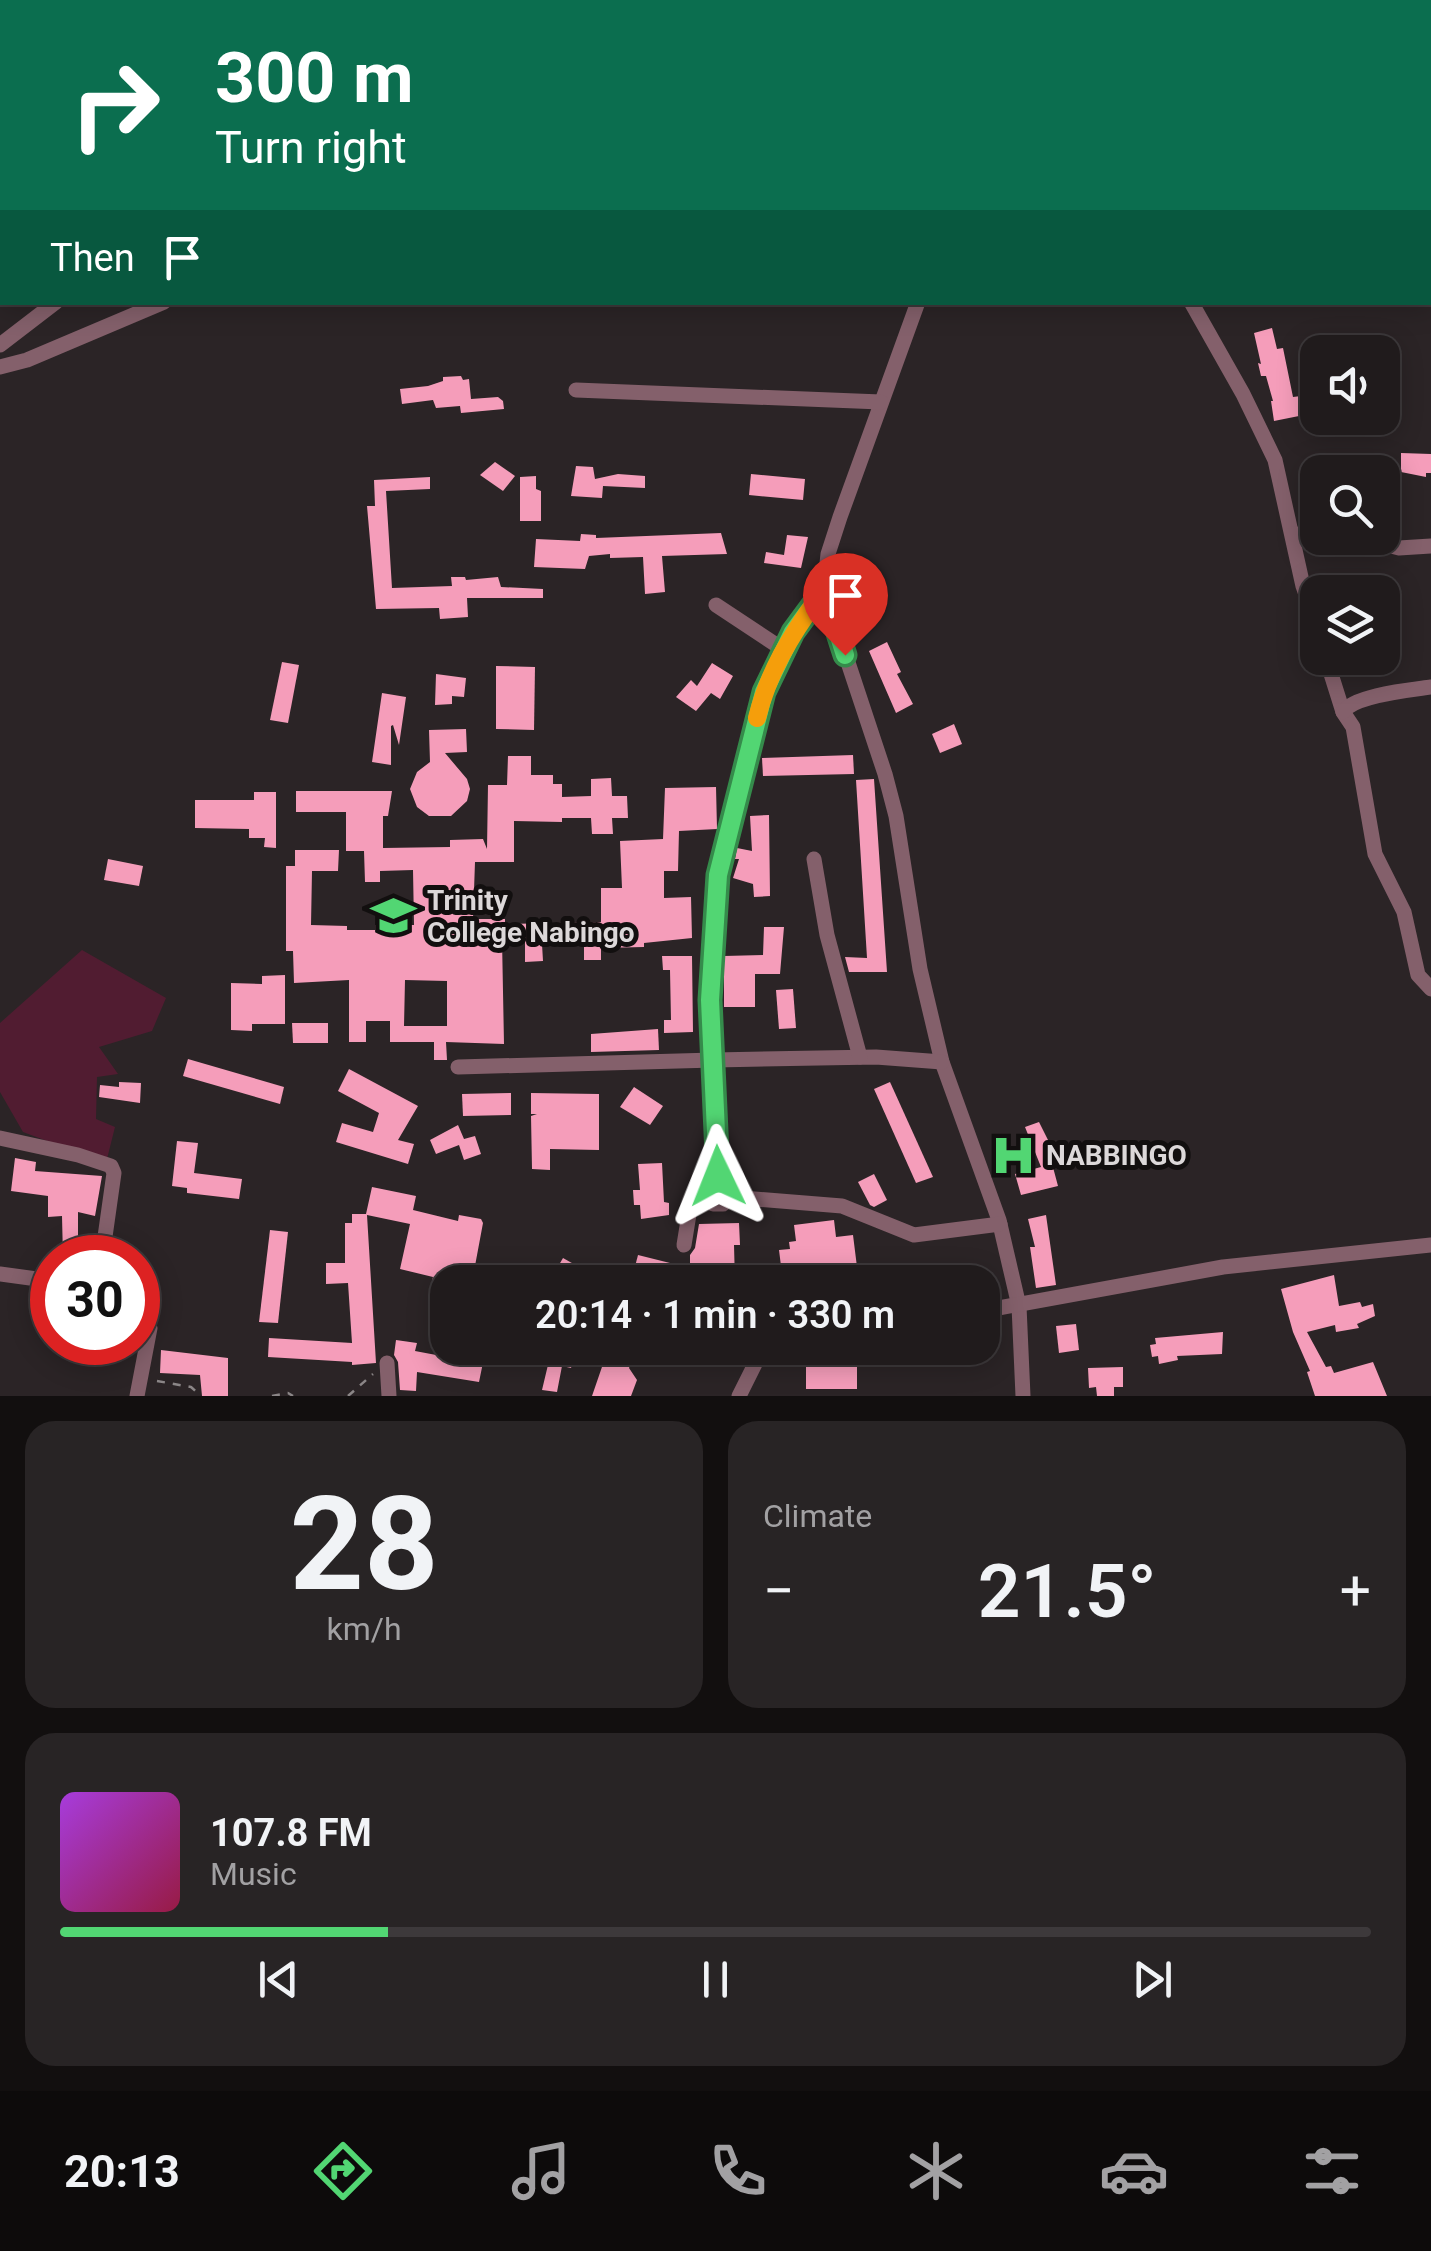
<!DOCTYPE html>
<meta charset="utf-8">
<style>
:root{--surface:#201b1c;--page:#282425;--text:#f1f3f6;--muted:#a2a1a3;--line:#3d393b;--accent:#52d673}
body{margin:0;font-family:Roboto,sans-serif;background:var(--page);color:var(--text);height:100vh;display:flex;flex-direction:column;font-size:38px;white-space:nowrap}
*{box-sizing:border-box;margin:0}
p{font-size:32px;color:var(--muted)}
.icon{flex:none;width:55px;height:55px;fill:none;stroke:currentColor;stroke-width:2;stroke-linecap:round;stroke-linejoin:round}
.map{position:relative;height:1396px;overflow:hidden}
.panel{display:flex;flex-direction:column;gap:25px;padding:25px;background:#120f0f;flex:1}
.panel>*{flex:none}
.guide{position:absolute;left:0px;top:0px;width:1432px;height:305px;box-shadow:0 5px 25px #0003,0 0 0 2px var(--line);background:#0b6e4f;color:#fff;overflow:hidden}
.buttons{position:absolute;left:1300px;top:335px;display:grid;gap:20px}
.buttons a{display:grid;place-items:center;width:100px;height:100px;border-radius:20px;background:var(--surface);box-shadow:0 5px 25px #0003,0 0 0 2px var(--line);font-size:50px}
.speed{position:absolute;left:30px;top:1235px;display:flex;gap:20px;font-size:50px;font-weight:700;text-align:center}
.speed>*{display:grid;place-content:center;width:130px;height:130px;border-radius:50%;background:var(--surface);box-shadow:0 5px 25px #0003,0 0 0 2px var(--line);line-height:1}
.speed .limit{border:15px solid #d22;background:#fff;color:#111}
.pin{position:absolute;display:grid;place-items:center;width:85px;height:85px;color:#fff;margin:-102px -42px;border-radius:50% 50% 50% 0;rotate:-45deg;box-shadow:0 0 10px #0007}
.pin .icon{rotate:45deg}
.me{position:absolute;width:110px;margin:-55px;rotate:358deg;stroke-linejoin:round;filter:drop-shadow(0 0 8px #0008)}
.turn{display:flex;align-items:center;gap:35px;height:210px;padding:0 50px;font-size:45px}
.turn .icon{width:130px;height:130px;stroke-width:2.5}
.turn b{display:block;font-size:70px;line-height:85px}
.then{display:flex;align-items:center;height:95px;padding:0 50px;background:#0003;gap:20px;font-size:38px}
.big{font-size:75px;font-weight:600;line-height:1.1}
.panel .widget{flex:1;display:flex;flex-direction:column;justify-content:center;gap:15px;min-width:0;padding:0 35px;border-radius:30px;background:var(--page)}
.panel .dial{align-items:center;gap:0}
.dial b{font-size:130px;line-height:1}
.song{display:flex;align-items:center;gap:30px}
.cover{width:120px;height:120px;border-radius:15px;background:linear-gradient(135deg,hsl(280 70% 55%),hsl(340 70% 35%))}
.played{height:10px;border-radius:5px;background:linear-gradient(90deg,var(--accent) 25%,var(--line) 25%)}
.keys{display:flex;justify-content:space-around;direction:ltr}
.heat{display:flex;justify-content:space-between;align-items:center;font-size:55px;direction:ltr}
.panel .tiles{flex:1;display:grid;gap:25px;grid-template-columns:1fr 1fr}
.widget:last-child{grid-column:span 2}
.trip{position:absolute;left:430px;top:1265px;width:570px;height:100px;border-radius:30px;background:var(--surface);box-shadow:0 5px 25px #0003,0 0 0 2px var(--line);font-weight:600;line-height:100px;text-align:center}
.menu{display:flex;height:160px;justify-content:space-around;align-items:center;background:#0d0b0b;color:var(--muted)}
.menu .icon{width:70px;height:70px}
.menu .active{color:var(--accent)}
.menu b{font-size:45px;color:var(--text)}
.map>svg:first-child{display:block}
.green{fill:#511c31}
.building{fill:#f59dba;fill-rule:evenodd}
.lines{fill:none;stroke-linecap:round;stroke-linejoin:round}
.path{stroke:#8b8687;stroke-width:2.5;stroke-dasharray:8 8;stroke-linecap:butt}
.minor{stroke:#84606b;stroke-width:15}
.route-casing{stroke:#358b4b;stroke-width:25}
.route{stroke:#52d673;stroke-width:18}
.slow{stroke:#f59e0b;stroke-width:18}
.labels{text-anchor:middle;dominant-baseline:central;stroke-width:10;stroke-linejoin:round;paint-order:stroke}
.poi-label{font-size:28px;font-weight:bold;fill:#dcd8d9;stroke:#120f0f;text-anchor:start}
</style>
<div class="map">
<svg width="1431" height="1396" viewBox="0 0 1431 1396">
<rect width="100%" height="100%" fill="#2b2426"/>
<path class="green" d="M82,950L166,998L152,1031L99,1047L118,1074L97,1077L96,1119L115,1127L106,1163L23,1132L0,1092V1023Z"/>
<g class="building">
<path d="M1272,328L1277,349L1283,348L1293,397L1301,396L1304,415L1274,421L1271,401H1273L1266,376H1261L1258,363L1261,364L1254,333Z"/>
<path d="M461,376L463,380L469,379L471,399L498,397L503,401L504,409L461,413L460,406L436,408L433,400L402,404L400,389L428,386L443,381V377Z"/>
<path d="M1401,453L1431,454V473H1426V477L1401,472Z"/>
<path d="M495,462L515,476L503,491L480,475Z"/>
<path d="M576,466L593,467L595,479L618,474L645,476V488L603,486L602,498L571,496Z"/>
<path d="M751,474L805,479L803,500L749,495Z"/>
<path d="M536,476V489L541,491V521H520V477Z"/>
<path d="M430,477V489L386,491L392,588L452,586L451,577H465L466,580L498,577L501,587L543,589V598H467L468,617L440,619L439,608L376,609L367,506H375L374,480Z"/>
<path d="M721,533L727,554L662,556L665,592L645,594L643,557L610,558V554L589,556L585,569L534,567L536,539L580,541L581,534L596,535V538Z"/>
<path d="M787,535L808,537L801,568L764,563L766,552L784,555Z"/>
<path d="M887,642L901,672L897,674L913,704L896,713L869,651Z"/>
<path d="M282,662L299,665L288,723L270,720Z"/>
<path d="M712,663L733,676L720,699L711,693L696,711L676,697L691,680L697,686Z"/>
<path d="M496,666L535,667L534,730L496,729Z"/>
<path d="M436,674L466,678L464,697L452,696V704L435,705Z"/>
<path d="M382,693L406,697L399,745L393,725L391,726V765L372,762Z"/>
<path d="M954,724L962,744L940,753L932,734Z"/>
<path d="M466,729L467,752L445,753L467,779L470,789L467,801L451,816H429L417,807L410,789L417,772L430,762L429,730Z"/>
<path d="M853,755L854,774L763,776L762,758Z"/>
<path d="M508,756H531V775H553V784H562V797L591,796V779L611,778L612,796H627L628,818H612L613,834H592L591,818H562V822L514,821V862H475L473,919H505V924L601,922V888H622L620,841L663,839L665,788L716,787L717,829L679,831L678,871H664V898L691,897L692,938L644,943V947L601,948V960H584V943L542,944L543,961L525,962V939H502L504,1044L446,1042L447,1060H434V1042H390V1021H366V1042H349V980L294,983L293,951H286V866H295V850H339L338,871H312L311,925L347,926V930H375V925H414L413,870L380,871V882H365L364,851H346V812H296V791H392L388,816H383V848L450,847V840L483,839L487,849L488,785H507ZM405,980L447,981V1026H404Z"/>
<path d="M874,779L887,972H849L845,957L867,958L856,780Z"/>
<path d="M254,792H276V848L264,847L265,838H249V829L195,828V800H254Z"/>
<path d="M769,815L770,896L754,897L753,884L733,878L739,859H735L737,848L752,851L750,816Z"/>
<path d="M108,859L143,866L139,886L104,880Z"/>
<path d="M764,927H784L780,974H755V1007H724V956L763,955Z"/>
<path d="M662,956H692L693,1032L664,1033V1020H671L670,970H663Z"/>
<path d="M285,975V1024H252V1031L231,1030V983L262,984V976Z"/>
<path d="M793,989L796,1028L779,1029L776,990Z"/>
<path d="M292,1023H328V1043H293Z"/>
<path d="M658,1029L659,1050L591,1052V1034Z"/>
<path d="M188,1059L284,1087L280,1104L183,1076Z"/>
<path d="M349,1069L418,1106L398,1140L414,1144L408,1164L336,1142L342,1123L373,1132L379,1113L338,1091Z"/>
<path d="M119,1082L141,1083L140,1103L99,1097L100,1085L119,1087Z"/>
<path d="M890,1082L933,1177L916,1183L874,1089Z"/>
<path d="M634,1087L663,1106L650,1125L620,1107Z"/>
<path d="M511,1093V1115L463,1116L462,1094Z"/>
<path d="M531,1093L599,1094V1150L550,1149V1170L532,1169L531,1116L537,1114H531Z"/>
<path d="M1039,1122L1055,1154L1050,1156L1058,1186L1021,1195L1015,1174L1041,1167L1025,1127Z"/>
<path d="M458,1125L464,1139L475,1136L481,1154L464,1160L459,1145L436,1154L430,1140Z"/>
<path d="M177,1141L198,1143L194,1173L242,1179L239,1199L187,1193V1188L172,1186Z"/>
<path d="M15,1158L36,1162L35,1171L102,1176L95,1216L78,1212V1258H63L62,1216L48,1217V1196L11,1191Z"/>
<path d="M662,1163L664,1202L669,1203V1215L641,1219L640,1205H634L633,1190H640L638,1164Z"/>
<path d="M874,1174L887,1200L874,1207L870,1205L858,1182Z"/>
<path d="M372,1187L416,1196L413,1210L458,1221L459,1215L481,1219L483,1223L472,1282H447L445,1293L430,1290L433,1277L400,1269L410,1224L367,1215L376,1363L352,1365V1362L268,1357L269,1338L352,1343L348,1283L326,1284V1263H345V1223H352V1214H366Z"/>
<path d="M1046,1215L1056,1285L1036,1288L1030,1247H1035L1028,1219Z"/>
<path d="M834,1220L836,1237L853,1235L857,1267L841,1269L842,1278L806,1282H801L799,1272L782,1274L779,1250L790,1249L789,1242L796,1241L794,1225Z"/>
<path d="M739,1223L740,1245H734L735,1282H726L724,1271L690,1273V1255L695,1248L699,1224Z"/>
<path d="M270,1230L288,1232L278,1323L259,1322Z"/>
<path d="M638,1255L686,1267L682,1282H631Z"/>
<path d="M563,1258L586,1271L579,1282H549Z"/>
<path d="M1334,1275L1339,1306L1360,1302L1362,1307L1373,1304L1375,1316L1357,1324L1359,1328L1336,1332L1335,1325L1307,1332L1326,1367L1331,1366L1334,1373L1373,1362L1387,1396H1315L1307,1372L1310,1371L1293,1332L1281,1289Z"/>
<path d="M1076,1324L1079,1350L1059,1353L1056,1326Z"/>
<path d="M1223,1332L1222,1354L1177,1356L1178,1360L1159,1364L1158,1356L1152,1357L1150,1345L1156,1344L1155,1338Z"/>
<path d="M396,1340L417,1343L415,1351L468,1361L470,1348H486L479,1382L417,1372L416,1391L400,1390L398,1362L394,1355Z"/>
<path d="M552,1348H637L629,1368L637,1380L631,1396H592L603,1364L575,1355L571,1368L562,1366L557,1392L542,1390Z"/>
<path d="M161,1350L228,1358V1396H202L200,1375L160,1373Z"/>
<rect x="806" y="1366" width="51" height="23"/>
<path d="M1123,1367V1387H1114V1396H1097L1096,1387L1089,1388L1088,1368Z"/>
</g>
<g class="lines">
<g class="path">
<path d="M157,1381L191,1387L201,1396"/>
<path d="M272,1396L288,1393L293,1396"/>
<path d="M348,1396L373,1374"/>
</g>
<g class="minor">
<path d="M215,0L217,2"/>
<path d="M463,2L465,0"/>
<path d="M1034,2L1035,0"/>
<path d="M0,56L2,57"/>
<path d="M1430,236H1431"/>
<path d="M918,302L840,517L828,554L824,590L885,774L896,816L920,969L942,1062L999,1220L1019,1306L1023,1396"/>
<path d="M1191,302L1243,394L1275,460L1303,586L1318,628"/>
<path d="M0,345L56,302"/>
<path d="M0,367L27,360L164,302"/>
<path d="M576,390L881,402"/>
<path d="M1293,534L1318,535"/>
<path d="M1360,538L1399,548L1431,546"/>
<path d="M824,590L793,631L764,692L718,875L710,1000L714,1060L876,1057L942,1062"/>
<path d="M716,605L784,650"/>
<path d="M1326,658L1343,712L1353,727L1375,854L1404,912L1418,975L1431,989"/>
<path d="M1343,712C1354,695 1410,690 1431,687"/>
<path d="M814,859L827,935L860,1057"/>
<path d="M458,1067L714,1060L718,1175"/>
<path d="M0,1138L78,1155L111,1166L114,1173L102,1258"/>
<path d="M731,1197L733,1187L727,1179L718,1175L706,1181L704,1194L713,1204H723L731,1197L842,1206L914,1235L1000,1224"/>
<path d="M684,1245L690,1208L706,1198"/>
<path d="M0,1274L52,1281"/>
<path d="M982,1311L1223,1267L1431,1245"/>
<path d="M387,1363L389,1396"/>
<path d="M137,1396L150,1328L138,1315"/>
<path d="M739,1396L756,1362L776,1348"/>
</g>
</g>
<g class="lines">
<defs>
<path id="route" d="M718,1176L710,1000L718,875L764,692L793,632L824,590L845,655"/>
</defs>
<use href="#route" class="route-casing"/>
<use href="#route" class="route"/>
<path class="slow" d="M757,718C768,673 791,635 818,598"/>
</g>
<defs>
<symbol id="school-bare" viewBox="-9 -9 18 18"><path d="M0-5L7-2L0 1L-7-2ZM-4 1L0 2.5L4 1V4Q0 6-4 4Z" fill="#52d673" stroke="#120f0f" stroke-width="2.5" paint-order="stroke"/></symbol>
<symbol id="hospital-bare" viewBox="-9 -9 18 18"><path d="M-5-5h3v3.5h4V-5h3V5h-3V1.5h-4V5h-3Z" fill="#52d673" stroke="#120f0f" stroke-width="2.5" paint-order="stroke"/></symbol>
</defs>
<g fill-rule="evenodd">
<use href="#school-bare" x="362" y="884" width="63" height="63"/>
<use href="#hospital-bare" x="982" y="1124" width="63" height="63"/>
</g>
<g class="labels">
<g class="poi-label">
<text x="427" y="900">Trinity<tspan x="427" dy="32">College Nabingo</tspan></text>
<text x="1046" y="1155">NABBINGO</text>
</g>
</g>
</svg>
<div class="buttons">
<a><svg class="icon" aria-label="sound" viewBox="0 0 24 24"><path d="M4 9h4l5-4v14l-5-4H4zM17 9q2 3 0 6"/></svg></a>
<a><svg class="icon" aria-label="search" viewBox="0 0 24 24"><circle cx="10" cy="10" r="6"/><path d="M15 15l6 6"/></svg></a>
<a><svg class="icon" aria-label="layers" viewBox="0 0 24 24"><path d="M12 4l9 5-9 5-9-5zM3 14l9 5 9-5"/></svg></a>
</div>
<div class="speed"><div class="limit">30</div></div>
<div class="pin" style="left:845px;top:655px;background:#d93025"><svg class="icon" aria-label="arrive" viewBox="0 0 24 24"><path d="M6 21V4h12l-3 4 3 4H6"/></svg></div>
<svg class="me" style="left:718px;top:1176px" viewBox="-20 -20 40 40"><path d="M0-17L14 15 0 8-14 15z" fill="#52d673" stroke="#fff" stroke-width="4"/></svg>
<div class="trip">20:14 · 1 min · 330 m</div>
<div class="guide">
<div class="turn"><svg class="icon" aria-label="right" viewBox="0 0 24 24"><path d="M7 20v-9h11M14 6l5 5-5 5"/></svg><div><b>300 m</b>Turn right</div></div>
<div class="then">Then<svg class="icon" aria-label="arrive" viewBox="0 0 24 24"><path d="M6 21V4h12l-3 4 3 4H6"/></svg></div>
</div>
</div>
<section class="panel">
<div class="tiles">
<div class="widget dial"><b>28</b><p>km/h</p></div>
<div class="widget"><p>Climate</p>
<div class="heat"><a>−</a><b class="big">21.5°</b><a>+</a></div>
</div>
<div class="widget">
<div class="song"><i class="cover"></i><div><b>107.8 FM</b><p>Music</p></div></div>
<div class="played"></div>
<div class="keys"><svg class="icon" aria-label="previous" viewBox="0 0 24 24"><path d="M18 5L8 12l10 7zM5 5v14"/></svg><svg class="icon" aria-label="pause" viewBox="0 0 24 24"><path d="M8 5v14M16 5v14"/></svg><svg class="icon" aria-label="next" viewBox="0 0 24 24"><path d="M6 5l10 7-10 7zM19 5v14"/></svg></div>
</div>
</div>
</section>
<nav class="menu">
<b>20:13</b>
<svg class="icon active" aria-label="directions" viewBox="0 0 24 24"><path d="M12 3l9 9-9 9-9-9zM9 14v-3h6M13 9l2 2-2 2"/></svg>
<svg class="icon" aria-label="music" viewBox="0 0 24 24"><path d="M9 18V5l10-2v13"/><circle cx="6" cy="18" r="3"/><circle cx="16" cy="16" r="3"/></svg>
<svg class="icon" aria-label="phone" viewBox="0 0 24 24"><path d="M5 4h4l2 5-3 2q2 4 5 5l2-3 5 2v4C11 20 4 13 5 4z"/></svg>
<svg class="icon" aria-label="climate" viewBox="0 0 24 24"><path d="M12 3v18M4 7l16 10M4 17L20 7"/></svg>
<svg class="icon" aria-label="car" viewBox="0 0 24 24"><path d="M5 17H2v-5l4-1 3-4h7l3 4 3 1v5h-3M9 17h6M6 11h13"/><circle cx="7" cy="17" r="2"/><circle cx="17" cy="17" r="2"/></svg>
<svg class="icon" aria-label="filters" viewBox="0 0 24 24"><path d="M4 7h16M4 17h16"/><circle cx="9" cy="7" r="2"/><circle cx="15" cy="17" r="2"/></svg>
</nav>
